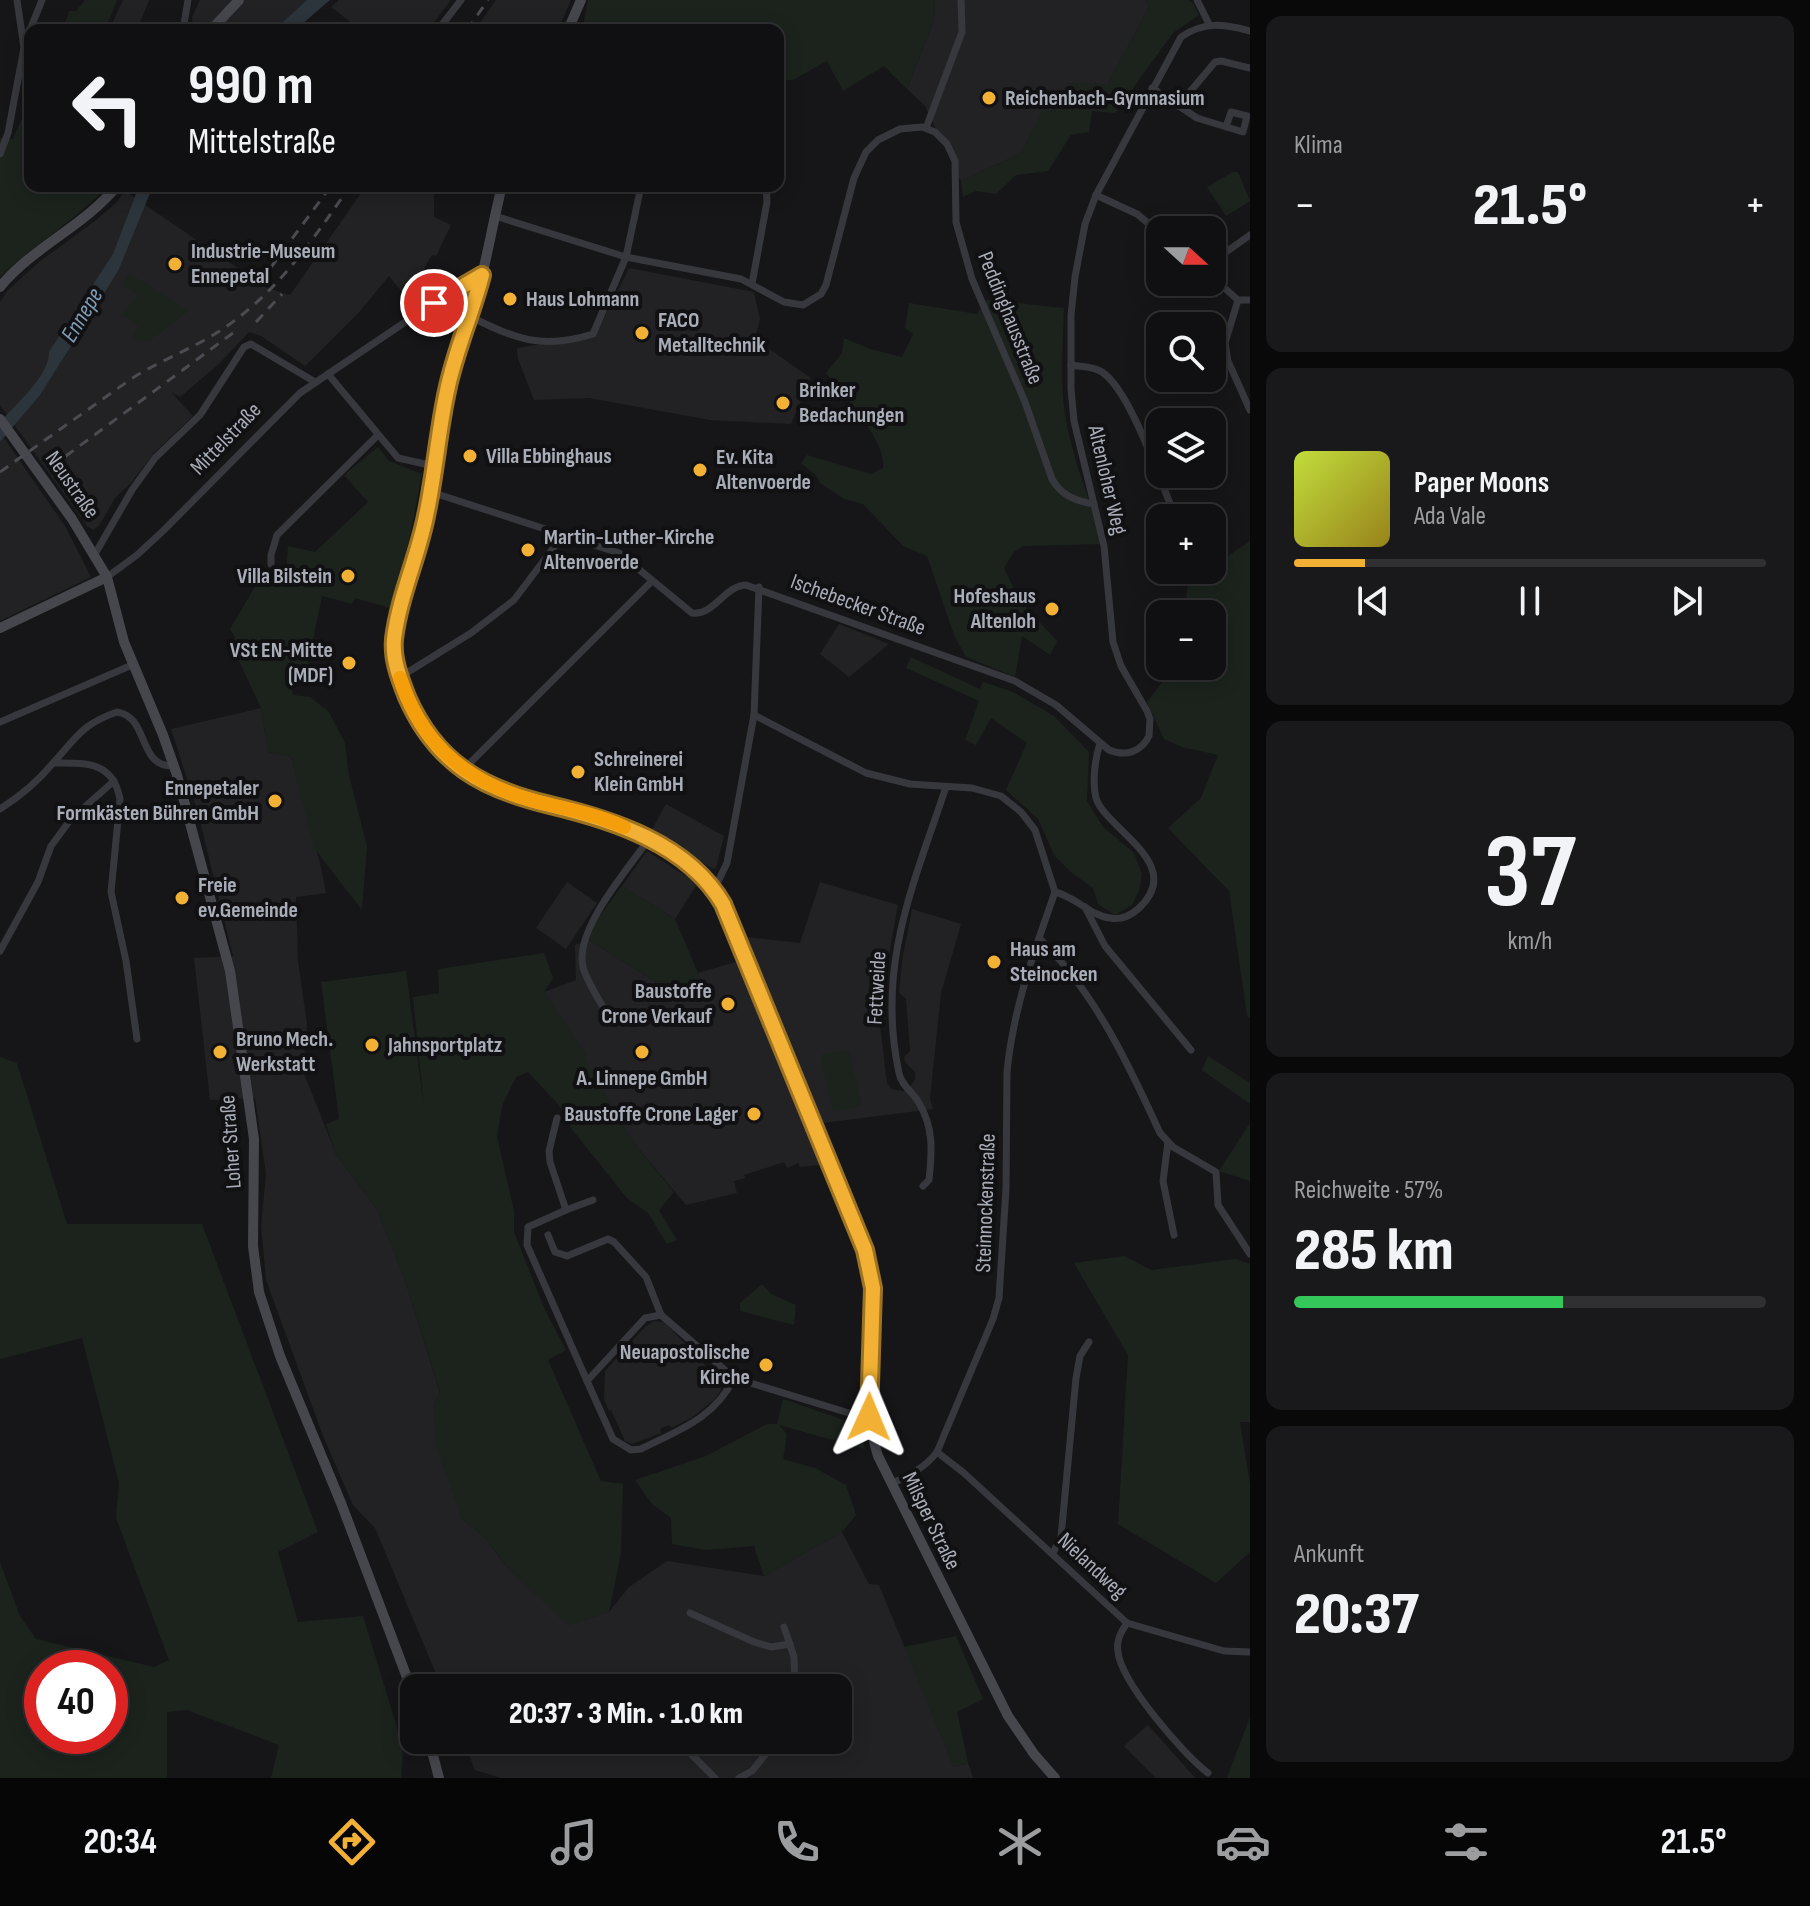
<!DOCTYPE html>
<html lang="de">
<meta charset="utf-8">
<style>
:root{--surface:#101012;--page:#19191b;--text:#f1f3f6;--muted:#9c9d9f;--line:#303032;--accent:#f2b134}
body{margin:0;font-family:"Sofia Sans Condensed",sans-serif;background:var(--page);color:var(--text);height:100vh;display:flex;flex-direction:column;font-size:30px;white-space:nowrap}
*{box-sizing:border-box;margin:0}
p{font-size:26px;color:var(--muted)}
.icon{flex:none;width:44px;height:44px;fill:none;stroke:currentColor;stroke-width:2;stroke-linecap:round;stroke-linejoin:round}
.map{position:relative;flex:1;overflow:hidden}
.details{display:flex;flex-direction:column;gap:16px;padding:16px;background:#09090a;width:560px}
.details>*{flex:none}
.guide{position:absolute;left:24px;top:24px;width:760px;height:168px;border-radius:16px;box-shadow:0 4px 20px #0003,0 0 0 2px var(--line);background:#101012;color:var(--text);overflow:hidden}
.needle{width:52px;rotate:111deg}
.tools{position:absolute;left:1146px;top:216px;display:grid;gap:16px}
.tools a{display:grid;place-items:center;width:80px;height:80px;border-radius:16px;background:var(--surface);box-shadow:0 4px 20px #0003,0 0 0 2px var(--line);font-size:40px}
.speed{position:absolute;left:24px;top:1650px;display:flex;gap:16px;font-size:40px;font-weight:700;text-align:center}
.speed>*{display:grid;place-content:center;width:104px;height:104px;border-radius:50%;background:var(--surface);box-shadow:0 4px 20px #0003,0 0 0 2px var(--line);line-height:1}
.speed .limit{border:12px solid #d22;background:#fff;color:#111}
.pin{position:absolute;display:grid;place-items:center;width:68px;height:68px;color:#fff;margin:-34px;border:4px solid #fff;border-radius:50%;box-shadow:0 2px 8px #0007}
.me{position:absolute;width:88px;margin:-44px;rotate:1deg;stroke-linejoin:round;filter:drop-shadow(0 0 6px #0008)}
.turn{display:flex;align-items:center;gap:28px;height:168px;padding:0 32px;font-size:36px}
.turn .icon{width:104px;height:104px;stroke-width:2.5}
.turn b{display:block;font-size:56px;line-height:68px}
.big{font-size:60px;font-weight:800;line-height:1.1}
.details .tile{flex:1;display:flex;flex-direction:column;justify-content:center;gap:12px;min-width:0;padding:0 28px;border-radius:16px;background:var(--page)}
.details .dial{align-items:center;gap:0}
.dial b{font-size:104px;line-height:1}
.song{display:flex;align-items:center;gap:24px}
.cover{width:96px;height:96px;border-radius:12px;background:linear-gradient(135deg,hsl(70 70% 55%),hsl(50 70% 35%))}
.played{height:8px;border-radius:4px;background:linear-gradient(90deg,var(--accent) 15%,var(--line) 15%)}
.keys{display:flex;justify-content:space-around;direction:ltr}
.heat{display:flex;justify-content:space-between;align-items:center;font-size:44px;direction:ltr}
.charge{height:12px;border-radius:6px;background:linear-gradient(90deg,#34c759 57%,var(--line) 0)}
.trip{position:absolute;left:400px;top:1674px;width:452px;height:80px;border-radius:16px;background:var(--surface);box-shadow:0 4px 20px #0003,0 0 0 2px var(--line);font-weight:800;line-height:80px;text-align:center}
.dock{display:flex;height:128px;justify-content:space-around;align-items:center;background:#060607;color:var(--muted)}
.dock .icon{width:56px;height:56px}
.dock .on{color:var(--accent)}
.dock b{font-size:36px;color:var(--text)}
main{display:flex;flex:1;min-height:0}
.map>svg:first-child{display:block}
.built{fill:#222225}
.green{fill:#1c231d;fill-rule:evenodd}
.water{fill:#2c353c}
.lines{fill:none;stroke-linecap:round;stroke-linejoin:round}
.street{stroke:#37383d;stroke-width:7}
.secondary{stroke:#45474d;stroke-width:10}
.rail{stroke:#4a4c52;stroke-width:3;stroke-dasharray:10 8;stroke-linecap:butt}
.route-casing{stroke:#9d7322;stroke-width:20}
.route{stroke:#f2b134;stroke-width:14}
.slow{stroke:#f59e0b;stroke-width:14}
.poi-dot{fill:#f2b134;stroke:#111113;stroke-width:3}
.labels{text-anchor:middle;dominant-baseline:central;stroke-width:8;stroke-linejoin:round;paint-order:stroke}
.poi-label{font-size:22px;font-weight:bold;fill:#a8adb8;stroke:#111113;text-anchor:start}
.street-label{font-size:22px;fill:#a8adb8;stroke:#111113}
.water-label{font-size:24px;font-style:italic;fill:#7f9bb3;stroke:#111113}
</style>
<main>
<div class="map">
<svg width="1250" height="1778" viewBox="0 0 1250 1778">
<rect width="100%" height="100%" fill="#161618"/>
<g class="built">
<path d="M123,0H149L137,30H109Z"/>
<path d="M200,0H307L274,30H193L192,17Z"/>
<path d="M339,0H451L428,30H369L353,24L331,7Z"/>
<path d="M496,0H571L558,30H475Z"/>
<path d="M935,0H1145L1150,5L1108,84L1053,112L1044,110L1021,153L961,181L925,106L907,89L934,20Z"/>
<path d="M366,186H439L434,194V217L451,225L436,256L432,255L424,268L429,272L432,282L423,292L428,297L414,307L389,276L361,310L305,366L261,336L249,332L219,364L180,397L171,392L193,416L154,453L130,484L115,498L99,526L93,530L87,526L0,405V302L8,290L39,262L95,221L117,202L125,191L267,288L290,295Z"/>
<path d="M629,268L754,292L760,319L755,339L811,378L791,424L710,420L589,398L534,400L518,359L517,348L595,336Z"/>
<path d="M4,438L65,526L91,577L0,621V442Z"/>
<path d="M839,624L889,644L849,677L820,654Z"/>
<path d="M261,708L268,752L291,757L320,863L326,893L296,897L298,961L307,1024L303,1071L336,1154L378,1211L404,1277L440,1393L433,1405L462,1519L483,1535L506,1566L569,1625L609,1612L629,1587L667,1561L764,1576L842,1532L869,1584L879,1585L954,1767L968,1763L973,1778H501L475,1770L463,1740H838V1688H442L375,1528L353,1505L323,1436L266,1280L261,1226L266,1174L255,1098L210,1100L194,958L233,956L198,813L171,729Z"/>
<path d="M666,804L724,836L716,868L713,869L651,831Z"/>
<path d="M647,851L695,882L696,886L675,919L622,886Z"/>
<path d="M567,882L597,903L566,949L536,928Z"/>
<path d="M820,882L898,905L882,993L877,1000L887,1083L892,1089L903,1091L909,1089L915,1079V1072L905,1062L904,1057L910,1051L906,999L899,993L902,961L912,909L961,924L941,993L930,1099L933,1109L823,1123L746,937L800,943Z"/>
<path d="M589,940L673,993H694L698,973L739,961L821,1165L800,1167L798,1163L787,1168L784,1162L744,1175L745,1178L734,1181L737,1193L686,1205L633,1142L544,992L576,980L575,945Z"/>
<path d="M654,1321L663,1322L668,1326L720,1381L721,1390L715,1399L691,1418L671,1428L669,1425L660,1429L661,1433L632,1444L625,1441L611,1410L609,1411L604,1399L605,1371L645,1327Z"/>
<path d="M1148,1725L1189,1771L1196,1778H1156L1124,1746Z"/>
</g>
<g class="green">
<path d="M85,0H117L105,30H63L69,11H76Z"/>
<path d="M588,0H935L934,20L907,89L884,66L843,91L827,61L793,80H778V30H582Z"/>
<path d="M1145,0H1188L1193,3L1199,15L1173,33L1115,113L1092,111L1089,132L1071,135L1048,171L1016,175L996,194L976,191L963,197L961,181L1021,153L1044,109L1053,112L1070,83L1108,84L1150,5Z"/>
<path d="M30,107V186H108C75,220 34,245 0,277V138L13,139L24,113Z"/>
<path d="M1233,172H1238L1250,201L1226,216L1207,187Z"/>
<path d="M129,273L189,311L148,342L131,338L139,326L122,315L137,295L123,284Z"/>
<path d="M986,300L1064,308C1063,346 1059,387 1067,425C1075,466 1092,504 1102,544L1023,546L1014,552L1004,568L1020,601L1057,641L1050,655L1022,636L1015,677L966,657L954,635L927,556L903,546L863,504L844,499L820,483L816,475L801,463L807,455L871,474L883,468C887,442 843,393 826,373L842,353L844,338L870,349L902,357L913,334L905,328L909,303L977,314Z"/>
<path d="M378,447L389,461L422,474L409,541L390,608L355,598L352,604L322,596L307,669L288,675L293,695L310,697L329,712L345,743L349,775L367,846L362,910L314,848L291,757L268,752L261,708L232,646L235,637L230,629L266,568L285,587L288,546L315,552L368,502L344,475Z"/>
<path d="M1250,541V1018L1247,1015L1229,891L1168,828L1201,798L1218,755L1182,747L1164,739L1147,702L1173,668L1180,677L1189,666H1212V614H1184L1188,584L1208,570H1212V567Z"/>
<path d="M911,657L980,689L983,682L1013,692L1054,716L1089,752L1087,801L1103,827L1134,853L1142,874L1139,891L1132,905L1115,915L1098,904L1093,888L1072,873L1054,855L1038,819L1006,790L1027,743L991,718L976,745L965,740L979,701L906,668Z"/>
<path d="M622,886L675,919L698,973L694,993H673L589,940L596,921Z"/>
<path d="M544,953L553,978L544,992L586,1054L585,1059L633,1142L674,1192L659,1210L677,1240L667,1244L648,1213L627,1198L571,1128L558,1104L528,1072L516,1077L502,1106L497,1137L514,1211V1232L545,1310L566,1350L548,1360L601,1481L623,1484L621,1553L609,1612L568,1626L506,1566L483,1535L462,1519L436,1447L433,1405L440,1392L404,1277L378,1211L336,1154L326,1124L339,1119L321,982L406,971L424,1108L413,997L439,993L438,969Z"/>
<path d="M849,1050L862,1106L833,1112L820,1055Z"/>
<path d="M1208,1056L1250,1083V1104L1202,1070Z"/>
<path d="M0,1057L17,1063L67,1224H202L318,1532L278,1552L298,1622L363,1616L403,1747L401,1778H271L279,1745L187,1710L167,1712V1778H0V1562L20,1616L36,1639L154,1667L169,1660L116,1518L119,1483L82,1338L0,1359ZM42,1668H110V1736H42Z"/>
<path d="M1250,1123V1181L1219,1171Z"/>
<path d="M1125,1256L1151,1270L1236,1259L1250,1264V1422H1240L1250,1485V1552L1216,1583L1118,1524L1128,1355L1074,1263Z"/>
<path d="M762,1284L771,1294L796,1305L794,1325L740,1311V1303Z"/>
<path d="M783,1399L861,1426L865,1449L779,1425L787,1434L783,1459L815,1468L846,1485L856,1515L842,1532L764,1576L754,1546L706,1550L672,1544L671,1518L652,1504L635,1480L706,1456L767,1424H777Z"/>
<path d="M956,1636L983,1699L957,1712L968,1763L954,1767L904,1647Z"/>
<path d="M1250,1717V1778H1227Z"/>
</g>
<g class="water">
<path d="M307,0H330L295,30H274Z"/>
<path d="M139,186H153L118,271L40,395L0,442V422C15,405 50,375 49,352L113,254Z"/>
</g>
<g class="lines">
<g class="street">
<path d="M1197,0L1209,24"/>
<path d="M30,30L42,0"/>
<path d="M183,30L188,0"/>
<path d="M438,30L461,0"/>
<path d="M1152,88L1197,118L1243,132L1247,116L1231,112L1226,127"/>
<path d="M1178,106L1215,62L1221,61L1250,68"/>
<path d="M926,128L962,32L961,0"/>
<path d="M0,154L8,133L24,48L17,0"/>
<path d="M1096,195L1137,214L1160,233"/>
<path d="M495,216L626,257L741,279L784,302L803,305L821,294L826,285L854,178L866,152L878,140L900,129L922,127L935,132L947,144L955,161L956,222L972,279L1025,402L1052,479C1061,495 1075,501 1094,504"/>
<path d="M1212,262L1250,235"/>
<path d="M1212,277L1238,300H1250"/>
<path d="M752,284L767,202L766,186"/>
<path d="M1238,300L1225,343L1228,361L1250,410"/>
<path d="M471,317C516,339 542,350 593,334L626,257L641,186"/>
<path d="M1071,365C1081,367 1093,366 1102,372C1131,391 1161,484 1176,518"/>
<path d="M328,374L398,458L434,466"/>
<path d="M431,492L619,553L692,613C714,616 724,586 746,585L1015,681L1056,705L1109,750C1126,757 1141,752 1149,736L1150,719L1147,711L1121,666L1113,642L1104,546L1074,421L1071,389V315L1075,277L1085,224L1096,195L1181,37C1204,21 1224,24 1250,31"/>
<path d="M95,554L132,490L155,458L200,415L244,347L251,344L315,382"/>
<path d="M271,564V555L277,535L378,435"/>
<path d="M107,577L137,555L164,530L300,393L426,308L482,275"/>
<path d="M400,677L471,633L514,600L563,535"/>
<path d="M754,715L866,773L910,784L972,788L1001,796L1021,812L1035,830L1055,892"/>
<path d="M0,722L132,665"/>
<path d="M54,763C86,763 113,761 120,799L111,892L126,961L137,1039"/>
<path d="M463,770L652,581"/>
<path d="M0,809C19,797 39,780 53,763C76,738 82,724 117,712C150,717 137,768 174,766"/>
<path d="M714,890L727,863L754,715L759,587"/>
<path d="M1055,892C1076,897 1091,916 1110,918C1120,920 1130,916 1138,909C1188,864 1105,829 1096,798C1092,782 1095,759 1100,743"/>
<path d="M1085,907L1105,946L1191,1050"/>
<path d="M1039,938C1094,991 1128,1063 1160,1133L1173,1147L1216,1172L1218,1205L1250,1254"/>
<path d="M0,951L38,882L51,846L71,819L114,781"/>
<path d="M606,1012C598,998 587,982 583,967C574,930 628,869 649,839"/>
<path d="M557,1118L549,1151L550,1162L566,1210L528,1227L527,1245L587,1381"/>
<path d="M1168,1142L1163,1181L1174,1235"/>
<path d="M923,1186L929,1180C932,1152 934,1128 919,1103C913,1092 901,1085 899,1073C876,966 913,886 946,787"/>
<path d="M566,1210L593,1200"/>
<path d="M548,1235L555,1252L567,1256L608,1239L614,1242L646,1277L661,1315"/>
<path d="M734,1378C715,1418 679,1430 641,1449L631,1450L613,1439L587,1381L645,1318L661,1315L734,1378L862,1417H869"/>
<path d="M937,1452L964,1473L1127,1623L1224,1651L1250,1652"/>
<path d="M891,1484C908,1476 925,1468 937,1452L993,1319L999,1298L1006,1189L1007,1072C1013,1009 1034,952 1055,892"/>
<path d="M1053,1553L1061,1537L1076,1378L1080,1356L1089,1342"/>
<path d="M690,1613L754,1642L771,1647L790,1644"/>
<path d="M1127,1623C1121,1632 1116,1640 1118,1652C1121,1682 1183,1754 1208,1773"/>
<path d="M784,1627L794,1657L795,1688"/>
<path d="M677,1740L715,1778"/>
<path d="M739,1778L752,1771L777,1740"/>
</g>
<g class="secondary">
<path d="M211,30L239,0"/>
<path d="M568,30L581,0"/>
<path d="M502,186C491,229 485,273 471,316C463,341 452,364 447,390C439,428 435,466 429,504C421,550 399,593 394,639C392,659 400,679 408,697C439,769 490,792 563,808C604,817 638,833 673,855C685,863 698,870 707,880C720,894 726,912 733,928L870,1269C877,1330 858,1396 878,1456L1008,1716L1034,1754L1055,1778"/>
<path d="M0,287C33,247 84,226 117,186"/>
<path d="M0,419L72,519L107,577L124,642L163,735L177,775L230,971L254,1139L253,1246L259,1292L280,1356L341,1503L414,1696"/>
<path d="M0,628L107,577"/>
<path d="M429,1740L439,1778"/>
</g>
<g class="rail">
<path d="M467,30L488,0"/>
<path d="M260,282L331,186"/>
<path d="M256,322L282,294"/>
<path d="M51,467L237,330"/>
<path d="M0,472L131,379C159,361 190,350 218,332C276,295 312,241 350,186"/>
</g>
</g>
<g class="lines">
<defs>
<path id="route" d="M434,303L482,275C472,314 455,351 447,391C438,432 435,475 426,516C418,557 399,597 394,639C392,659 400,679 407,697C436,763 482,789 550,805C613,820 688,844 723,904L865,1250L873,1288L869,1417"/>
</defs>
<use href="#route" class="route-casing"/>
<use href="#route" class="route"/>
<path class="slow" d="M400,678C421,744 469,784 535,801C565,809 596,814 624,827"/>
</g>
<g class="poi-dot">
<circle cx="989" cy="98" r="8"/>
<circle cx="175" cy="264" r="8"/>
<circle cx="510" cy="299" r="8"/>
<circle cx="642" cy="333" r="8"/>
<circle cx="783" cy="403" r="8"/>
<circle cx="470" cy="456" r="8"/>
<circle cx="700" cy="470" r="8"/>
<circle cx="528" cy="550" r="8"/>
<circle cx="348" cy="576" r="8"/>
<circle cx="1052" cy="609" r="8"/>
<circle cx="349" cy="663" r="8"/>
<circle cx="578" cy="772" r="8"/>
<circle cx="275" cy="801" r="8"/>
<circle cx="182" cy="898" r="8"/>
<circle cx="994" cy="962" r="8"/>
<circle cx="728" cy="1004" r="8"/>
<circle cx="372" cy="1045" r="8"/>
<circle cx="220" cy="1052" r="8"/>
<circle cx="642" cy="1052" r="8"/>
<circle cx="754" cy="1114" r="8"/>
<circle cx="766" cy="1365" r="8"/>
</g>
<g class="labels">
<g class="poi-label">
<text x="1005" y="98">Reichenbach-Gymnasium</text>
<text x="191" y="251">Industrie-Museum<tspan x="191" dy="25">Ennepetal</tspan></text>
<text x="526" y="299">Haus Lohmann</text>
<text x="658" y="320">FACO<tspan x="658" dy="25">Metalltechnik</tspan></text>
<text x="799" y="390">Brinker<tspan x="799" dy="25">Bedachungen</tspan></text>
<text x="486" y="456">Villa Ebbinghaus</text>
<text x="716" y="457">Ev. Kita<tspan x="716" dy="25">Altenvoerde</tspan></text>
<text x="544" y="537">Martin-Luther-Kirche<tspan x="544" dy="25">Altenvoerde</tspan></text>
<text x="332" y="576" text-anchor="end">Villa Bilstein</text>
<text x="1036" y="596" text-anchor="end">Hofeshaus<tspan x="1036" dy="25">Altenloh</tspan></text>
<text x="333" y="650" text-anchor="end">VSt EN-Mitte<tspan x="333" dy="25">(MDF)</tspan></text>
<text x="594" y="759">Schreinerei<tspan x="594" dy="25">Klein GmbH</tspan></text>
<text x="259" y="788" text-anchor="end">Ennepetaler<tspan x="259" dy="25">Formkästen Bühren GmbH</tspan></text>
<text x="198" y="885">Freie<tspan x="198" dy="25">ev.Gemeinde</tspan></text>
<text x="1010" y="949">Haus am<tspan x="1010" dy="25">Steinocken</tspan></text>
<text x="712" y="991" text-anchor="end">Baustoffe<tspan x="712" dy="25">Crone Verkauf</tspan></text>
<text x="236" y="1039">Bruno Mech.<tspan x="236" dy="25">Werkstatt</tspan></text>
<text x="388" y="1045">Jahnsportplatz</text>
<text x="642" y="1078" text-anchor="middle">A. Linnepe GmbH</text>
<text x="738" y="1114" text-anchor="end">Baustoffe Crone Lager</text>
<text x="750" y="1352" text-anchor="end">Neuapostolische<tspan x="750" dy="25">Kirche</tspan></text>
</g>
<g class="street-label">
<text transform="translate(1010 318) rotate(68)">Peddinghausstraße</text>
<text transform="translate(226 439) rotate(-46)">Mittelstraße</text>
<text transform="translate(1107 480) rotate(77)">Altenloher Weg</text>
<text transform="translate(72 485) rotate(55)">Neustraße</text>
<text transform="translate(858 605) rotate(20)">Ischebecker Straße</text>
<text transform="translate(877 988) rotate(-87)">Fettweide</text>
<text transform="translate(231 1142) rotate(-94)">Loher Straße</text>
<text transform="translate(986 1203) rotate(-88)">Steinnockenstraße</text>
<text transform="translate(931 1521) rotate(64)">Milsper Straße</text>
<text transform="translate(1092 1566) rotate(43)">Nielandweg</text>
</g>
<g class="water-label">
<text transform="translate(82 315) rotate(-59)">Ennepe</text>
</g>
</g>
</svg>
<div class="tools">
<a><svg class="needle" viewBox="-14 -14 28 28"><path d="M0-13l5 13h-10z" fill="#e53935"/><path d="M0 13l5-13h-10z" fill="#9c9d9f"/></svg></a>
<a><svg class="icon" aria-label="search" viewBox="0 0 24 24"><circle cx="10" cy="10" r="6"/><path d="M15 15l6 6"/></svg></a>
<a><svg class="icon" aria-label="layers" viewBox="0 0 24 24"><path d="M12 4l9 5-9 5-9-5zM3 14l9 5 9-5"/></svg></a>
<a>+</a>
<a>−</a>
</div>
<div class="speed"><div class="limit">40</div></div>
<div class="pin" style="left:434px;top:303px;background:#d93025"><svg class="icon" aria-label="arrive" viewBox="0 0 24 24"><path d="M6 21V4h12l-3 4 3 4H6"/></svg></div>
<svg class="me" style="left:869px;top:1417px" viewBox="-20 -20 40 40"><path d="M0-17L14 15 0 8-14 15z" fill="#f2b134" stroke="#fff" stroke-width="4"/></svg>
<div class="trip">20:37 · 3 Min. · 1.0 km</div>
<div class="guide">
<div class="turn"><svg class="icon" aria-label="left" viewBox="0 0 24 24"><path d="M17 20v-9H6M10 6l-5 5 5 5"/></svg><div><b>990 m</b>Mittelstraße</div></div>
</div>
</div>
<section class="details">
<div class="tile"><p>Klima</p>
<div class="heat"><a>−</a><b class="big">21.5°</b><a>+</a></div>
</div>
<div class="tile">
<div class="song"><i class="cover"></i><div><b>Paper Moons</b><p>Ada Vale</p></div></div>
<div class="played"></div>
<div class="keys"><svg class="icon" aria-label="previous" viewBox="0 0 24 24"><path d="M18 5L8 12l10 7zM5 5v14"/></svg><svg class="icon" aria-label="pause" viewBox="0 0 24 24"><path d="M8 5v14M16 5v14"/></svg><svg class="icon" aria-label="next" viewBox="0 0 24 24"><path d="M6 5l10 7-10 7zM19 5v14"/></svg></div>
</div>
<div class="tile dial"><b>37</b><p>km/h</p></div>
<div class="tile"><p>Reichweite · 57%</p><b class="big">285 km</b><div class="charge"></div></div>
<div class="tile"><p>Ankunft</p><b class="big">20:37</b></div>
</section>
</main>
<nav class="dock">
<b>20:34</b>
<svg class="icon on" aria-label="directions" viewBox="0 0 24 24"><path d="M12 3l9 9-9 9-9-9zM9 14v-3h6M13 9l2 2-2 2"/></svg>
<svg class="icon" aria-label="music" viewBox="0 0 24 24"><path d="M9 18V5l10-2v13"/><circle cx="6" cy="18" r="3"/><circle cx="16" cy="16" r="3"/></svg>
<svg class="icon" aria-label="phone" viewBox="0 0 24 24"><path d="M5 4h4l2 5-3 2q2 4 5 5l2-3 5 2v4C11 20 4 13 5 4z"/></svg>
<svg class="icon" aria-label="climate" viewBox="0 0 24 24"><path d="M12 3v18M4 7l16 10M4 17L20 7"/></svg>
<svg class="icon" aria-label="car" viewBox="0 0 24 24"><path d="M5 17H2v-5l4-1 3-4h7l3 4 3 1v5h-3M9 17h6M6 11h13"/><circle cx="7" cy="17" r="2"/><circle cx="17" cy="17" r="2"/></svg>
<svg class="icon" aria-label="filters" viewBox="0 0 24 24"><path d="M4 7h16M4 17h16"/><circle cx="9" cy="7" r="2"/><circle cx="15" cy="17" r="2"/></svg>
<b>21.5°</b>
</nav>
